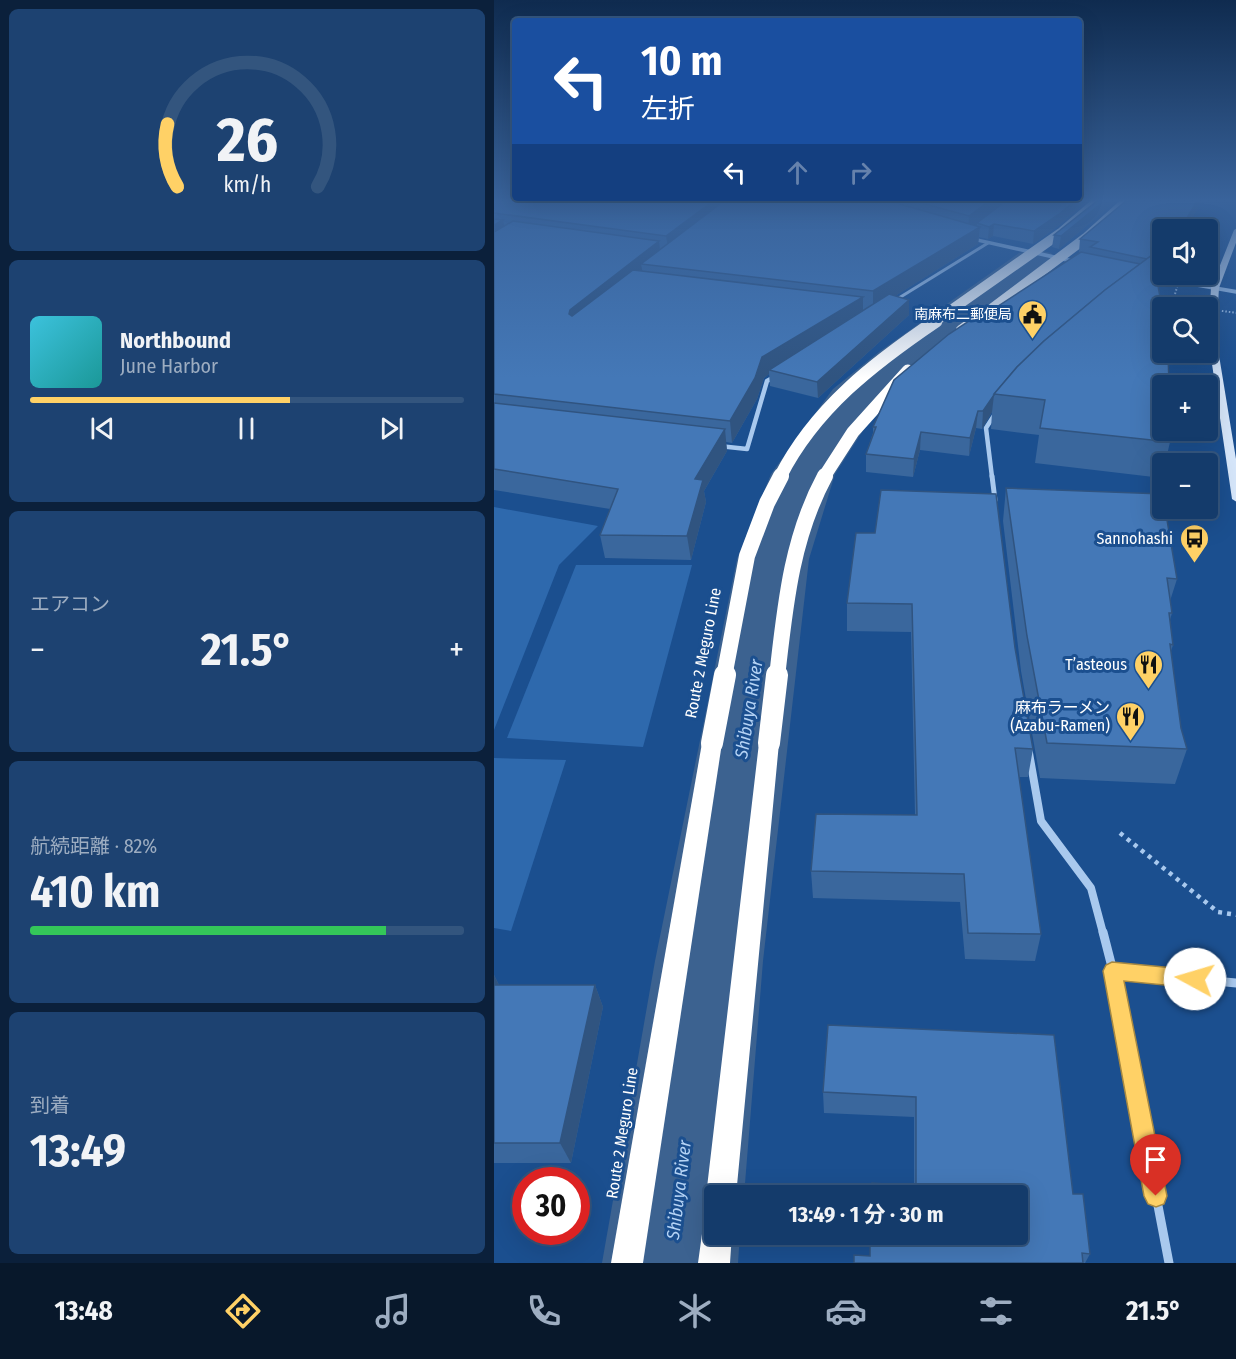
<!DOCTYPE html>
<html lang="ja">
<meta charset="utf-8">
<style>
:root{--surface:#143b6b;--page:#1d4271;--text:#f1f3f6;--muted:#9dadc1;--line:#33557e;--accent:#ffd166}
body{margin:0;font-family:"Fira Sans Condensed","Noto Sans JP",sans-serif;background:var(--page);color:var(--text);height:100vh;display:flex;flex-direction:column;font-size:22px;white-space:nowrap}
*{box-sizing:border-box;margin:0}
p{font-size:20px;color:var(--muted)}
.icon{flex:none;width:33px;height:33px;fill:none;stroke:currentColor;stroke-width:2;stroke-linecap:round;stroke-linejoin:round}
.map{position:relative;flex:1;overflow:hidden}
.panel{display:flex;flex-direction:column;gap:9px;padding:9px;background:#0b203b;width:494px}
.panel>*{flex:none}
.banner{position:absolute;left:18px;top:18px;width:570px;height:183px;border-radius:6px;box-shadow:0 6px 24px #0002,0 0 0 2px var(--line);background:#1a4fa0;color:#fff;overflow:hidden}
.tools{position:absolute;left:658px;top:219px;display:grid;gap:12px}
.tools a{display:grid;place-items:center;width:66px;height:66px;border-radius:6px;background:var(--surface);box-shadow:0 6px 24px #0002,0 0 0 2px var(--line);font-size:30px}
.speed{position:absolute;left:18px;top:1167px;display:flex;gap:12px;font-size:30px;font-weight:700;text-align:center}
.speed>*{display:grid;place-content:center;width:78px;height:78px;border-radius:50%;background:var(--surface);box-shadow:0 6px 24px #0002,0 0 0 2px var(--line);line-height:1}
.speed .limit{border:9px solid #d22;background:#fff;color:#111}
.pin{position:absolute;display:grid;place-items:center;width:51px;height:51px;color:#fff;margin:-62px -26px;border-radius:50% 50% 50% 0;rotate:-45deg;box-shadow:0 0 6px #0007}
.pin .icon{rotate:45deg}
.me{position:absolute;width:66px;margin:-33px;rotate:276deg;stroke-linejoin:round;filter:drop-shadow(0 0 4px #0008)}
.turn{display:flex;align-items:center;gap:21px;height:126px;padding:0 30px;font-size:27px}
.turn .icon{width:78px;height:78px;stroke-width:2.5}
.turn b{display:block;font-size:42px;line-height:51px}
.lanes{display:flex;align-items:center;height:57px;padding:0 30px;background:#0003;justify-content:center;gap:30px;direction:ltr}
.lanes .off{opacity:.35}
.big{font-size:45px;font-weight:700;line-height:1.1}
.panel .tile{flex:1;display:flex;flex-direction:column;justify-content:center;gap:9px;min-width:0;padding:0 21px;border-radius:9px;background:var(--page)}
.panel .dial{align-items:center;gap:0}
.dial svg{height:156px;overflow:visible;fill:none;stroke:var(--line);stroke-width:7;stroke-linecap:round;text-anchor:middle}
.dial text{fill:var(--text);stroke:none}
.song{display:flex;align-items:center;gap:18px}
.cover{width:72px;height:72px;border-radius:9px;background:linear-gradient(135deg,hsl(190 70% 55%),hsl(180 70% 35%))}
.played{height:6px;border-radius:3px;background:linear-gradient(90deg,var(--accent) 60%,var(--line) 60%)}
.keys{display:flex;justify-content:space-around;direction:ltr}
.heat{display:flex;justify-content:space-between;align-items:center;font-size:33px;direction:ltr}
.charge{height:9px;border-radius:4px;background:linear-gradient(90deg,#34c759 82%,var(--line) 0)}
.trip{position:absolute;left:210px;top:1185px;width:324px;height:60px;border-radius:6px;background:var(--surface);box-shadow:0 6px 24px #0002,0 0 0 2px var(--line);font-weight:700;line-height:60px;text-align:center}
.tab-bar{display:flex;height:96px;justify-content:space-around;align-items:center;background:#08182b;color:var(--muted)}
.tab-bar .icon{width:42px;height:42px}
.tab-bar .selected{color:var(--accent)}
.tab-bar b{font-size:27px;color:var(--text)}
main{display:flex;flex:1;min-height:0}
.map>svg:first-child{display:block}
.green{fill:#2e69ad}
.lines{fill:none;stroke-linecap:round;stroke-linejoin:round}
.river{fill:#3c6290;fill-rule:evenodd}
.path{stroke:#a9c9ee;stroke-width:4.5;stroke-dasharray:4 5;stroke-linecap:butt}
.minor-far4{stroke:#a9c9ee;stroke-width:3}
.minor-far3{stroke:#a9c9ee;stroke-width:4.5}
.minor-far2{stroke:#a9c9ee;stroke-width:5}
.minor-far1{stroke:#a9c9ee;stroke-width:8}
.minor{stroke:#a9c9ee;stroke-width:9}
.tertiary{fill:#a9c9ee;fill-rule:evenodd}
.secondary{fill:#d6e6fa;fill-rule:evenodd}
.motorway{fill:#fff;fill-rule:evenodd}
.path-bridge{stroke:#a9c9ee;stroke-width:2;stroke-dasharray:1.5 2;stroke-linecap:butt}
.motorway-bridge-far3{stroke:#fff;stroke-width:10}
.motorway-bridge-far2{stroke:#fff;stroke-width:13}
.motorway-bridge-far1{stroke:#fff;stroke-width:16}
.motorway-bridge{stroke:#fff;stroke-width:22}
.wall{fill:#3a679d}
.shaded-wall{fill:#305480}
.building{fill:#4478b7;stroke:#305480;stroke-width:1.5}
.route{fill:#ffd166;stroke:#a68842;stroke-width:1.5}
.labels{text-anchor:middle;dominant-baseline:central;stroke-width:6;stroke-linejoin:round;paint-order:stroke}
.far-poi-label{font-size:14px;fill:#fff;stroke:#1b4f8f;text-anchor:end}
.poi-label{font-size:16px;fill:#fff;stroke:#1b4f8f;text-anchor:end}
.street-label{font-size:16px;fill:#fff;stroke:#1b4f8f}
.water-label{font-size:18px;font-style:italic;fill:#b5d3f5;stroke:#1b4f8f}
</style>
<main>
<section class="panel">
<div class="tile dial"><svg viewBox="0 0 100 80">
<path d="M14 69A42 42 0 1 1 86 69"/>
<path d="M14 69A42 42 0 0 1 9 37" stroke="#ffd166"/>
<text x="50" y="56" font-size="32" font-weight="700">26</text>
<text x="50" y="72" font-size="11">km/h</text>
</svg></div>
<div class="tile">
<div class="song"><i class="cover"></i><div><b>Northbound</b><p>June Harbor</p></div></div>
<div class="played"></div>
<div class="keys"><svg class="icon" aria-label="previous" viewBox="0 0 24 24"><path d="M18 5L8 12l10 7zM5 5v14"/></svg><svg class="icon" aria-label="pause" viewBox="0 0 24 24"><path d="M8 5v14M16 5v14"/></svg><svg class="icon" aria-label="next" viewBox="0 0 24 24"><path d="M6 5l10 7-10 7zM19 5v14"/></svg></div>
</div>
<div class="tile"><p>エアコン</p>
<div class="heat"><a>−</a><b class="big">21.5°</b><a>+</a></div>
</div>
<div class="tile"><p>航続距離 · 82%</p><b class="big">410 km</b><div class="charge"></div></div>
<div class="tile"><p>到着</p><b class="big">13:49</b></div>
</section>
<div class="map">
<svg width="743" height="1263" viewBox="0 0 743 1263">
<rect width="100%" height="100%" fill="#1b4f8f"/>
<g class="green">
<path d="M0,507L104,526L65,565L0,730Z"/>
<path d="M82,565H198L149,747L13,738Z"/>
<path d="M0,758L72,760L17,931L0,928Z"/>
</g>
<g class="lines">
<path class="river" d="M541,249L557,253L563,262L557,271L423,374L381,412L341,474L315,559L269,961L250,1196H220V1234H246L244,1263H108L161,961L243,559L277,474L339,389L385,352L525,253Z"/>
<path class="path" d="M626,833L724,912L743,915"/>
<path class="minor-far4" d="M400,301L494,243"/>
<g class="minor-far3">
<path d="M225,446L253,449L273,381L282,376"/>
<path d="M498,477L492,428L501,414"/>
</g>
<path class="minor-far2" d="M498,476L501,500"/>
<path class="minor-far1" d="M535,753L547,821L597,888L609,933"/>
<g class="minor">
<path d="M609,932L619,971"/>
<path d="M675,1263L619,971L743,983"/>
</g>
<g class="tertiary">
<path d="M473,236L587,261L590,263L587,265L471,239V237Z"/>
<path d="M649,274L743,290V294L647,277V275Z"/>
</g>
<path class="secondary" d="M743,228V240L725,288L722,337L743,465V502L738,499L714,337L717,288L740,230Z"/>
<g class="motorway">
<path d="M218,735L225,738L228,743L149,1263H117L208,743L211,738Z"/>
<path d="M275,735L282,738L285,743L242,1196H220V1208L216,1207L212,1196L265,743L268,738Z"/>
<path d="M220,1220V1234H238L236,1263H204L208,1234L212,1223Z"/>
</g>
<g class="path-bridge">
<path d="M678,304L687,274"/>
<path d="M714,309L743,313"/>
</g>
<g class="motorway-bridge-far3">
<path d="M440,322L568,232L604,201"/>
<path d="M480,322L593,237L633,201"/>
</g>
<g class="motorway-bridge-far2">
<path d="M468,331L482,321"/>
<path d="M286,477C321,408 380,363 442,321"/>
<path d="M330,477L359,432L414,371"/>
</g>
<g class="motorway-bridge-far1">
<path d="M230,677L253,556L273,503L287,476"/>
<path d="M283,677C291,607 297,539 331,476"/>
</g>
<g class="motorway-bridge">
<path d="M218,743L231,675"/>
<path d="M275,743L283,675"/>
</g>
</g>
<g class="wall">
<path d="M0,201H593L564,226L539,244L499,236L494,239L485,237L484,244L401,296L415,315L324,398L276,386L275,374L270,378L263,399L238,443L232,442L233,451L210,491L212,502L197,560L111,558L106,535L116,509L0,490Z"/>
<path d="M603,201H622L565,249L558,247L560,235Z"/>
<path d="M632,201H708L664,275L662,274L676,442L671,464H669V472L668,478L541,463L545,435L497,429L498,412L488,429L482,428L475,456L426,450L419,477L372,472V454L379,433V427L486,318L586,253L585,252L586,239Z"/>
<path d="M512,488L683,579L676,601L678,613L676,620L679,645L677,651L687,728L693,749L681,784L546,778L527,671L509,521Z"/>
<path d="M362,533L521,648L539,749L534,777H525L547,934L541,961L471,959L466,902L319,898L317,871L421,815L417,632L353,631V603Z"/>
<path d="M0,975L5,985H101L109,1007L77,1163H0Z"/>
<path d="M334,1025L579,1194L596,1254L591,1263H360L376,1256L420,1186V1117L330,1113L329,1092Z"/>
</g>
<g class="shaded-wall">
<path d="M219,201H242L175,253L172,236Z"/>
<path d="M495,201H513L483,223V226L474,233L475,216Z"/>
<path d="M581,201H593L564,226L539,244L540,231Z"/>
<path d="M610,201H622L565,249L567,236Z"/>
<path d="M703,201H708L691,230H686Z"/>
<path d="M9,220L13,237L0,245V225Z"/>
<path d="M500,224L499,236L494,239L495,227Z"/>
<path d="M486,227L484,244L379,310V291Z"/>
<path d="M165,241L167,259L147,264L149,274L81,329L75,314L76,310Z"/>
<path d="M666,253L660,282V263Z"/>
<path d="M669,258V267L664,275L667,261Z"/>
<path d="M369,297V317L275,370V374L270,378L263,399L238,443L236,421L268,357Z"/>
<path d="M415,300V315L324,398L323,382Z"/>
<path d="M500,395L498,412L488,429L489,411Z"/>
<path d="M484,411L482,428L475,456L476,438Z"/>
<path d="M231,429L233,451L210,491L212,502L197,560L193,536L201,479Z"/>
<path d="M427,432L426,450L419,477L420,459Z"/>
<path d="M0,975L6,987L0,998Z"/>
<path d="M101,985L109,1007L77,1163L66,1143Z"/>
</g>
<g class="building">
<path d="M0,201H219L172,236L0,213Z"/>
<path d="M230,201H395L486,227L379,291L147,264Z"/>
<path d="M420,201H495L475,216Z"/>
<path d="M512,201H581L565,214L540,231L500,224L495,227L483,223Z"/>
<path d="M603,201H610L567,236L560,235Z"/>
<path d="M632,201H703L686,230H669V258L667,261H665L666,253L662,252L653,259L596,247L604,242L586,239Z"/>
<path d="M0,219L9,220L0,225Z"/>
<path d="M19,221L165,241L76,310L75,314L78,316L139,270L369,297L268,357L261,378L236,421L0,394V232Z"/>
<path d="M587,252L646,264L611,290L550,341L523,367L502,392L489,411H484L476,438L427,432L420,459L372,454L382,427H379L400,380L455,334L481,317L486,318Z"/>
<path d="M662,252L666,253L660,263L669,314V352H674L675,386H669V430H676V442L546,428L551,400L500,394L523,367L550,341L611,290Z"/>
<path d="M395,294L415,300L323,382L275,370Z"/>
<path d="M0,403L231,429L201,479L209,480L193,536L106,535L124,489L0,469Z"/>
<path d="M512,488L669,494V508H671L683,579L673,578L678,613H675L679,645L676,644L687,728L693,749L553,743L533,636Z"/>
<path d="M387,490L502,494L521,648L539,749L521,748L547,934L474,933L470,874L317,871L322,814L423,815L418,604L353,603L362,533H381Z"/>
<path d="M0,985H101L66,1143H0Z"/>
<path d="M334,1025L560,1035L579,1194H589L596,1254L588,1253L589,1263H360V1255L376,1256V1234H524V1196H378V1183L422,1186V1097L329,1092Z"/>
</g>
<linearGradient id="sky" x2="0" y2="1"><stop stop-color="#0f2b4f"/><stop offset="0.53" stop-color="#39639b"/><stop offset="1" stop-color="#39639b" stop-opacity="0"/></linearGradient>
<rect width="743" height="378" fill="url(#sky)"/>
<path class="route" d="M618,962L701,970L708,973L711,979L708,985L701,988L630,981L673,1196L670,1204L662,1207L654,1204L650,1196L609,971L612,965Z"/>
<defs>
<symbol id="civic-pin" viewBox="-11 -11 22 30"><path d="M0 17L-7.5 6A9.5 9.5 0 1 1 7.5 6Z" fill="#ffd166" stroke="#1b4f8f"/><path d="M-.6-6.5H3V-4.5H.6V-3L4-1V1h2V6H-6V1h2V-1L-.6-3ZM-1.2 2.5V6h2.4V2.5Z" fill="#111"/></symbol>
<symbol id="bus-pin" viewBox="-11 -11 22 30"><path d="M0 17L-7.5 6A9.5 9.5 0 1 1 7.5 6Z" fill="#ffd166" stroke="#1b4f8f"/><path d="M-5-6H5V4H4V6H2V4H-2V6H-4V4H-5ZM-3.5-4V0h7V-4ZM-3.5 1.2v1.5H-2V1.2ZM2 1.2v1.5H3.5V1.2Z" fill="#111"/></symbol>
<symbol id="restaurant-pin" viewBox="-11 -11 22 30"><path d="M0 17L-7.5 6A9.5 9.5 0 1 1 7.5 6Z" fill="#ffd166" stroke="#1b4f8f"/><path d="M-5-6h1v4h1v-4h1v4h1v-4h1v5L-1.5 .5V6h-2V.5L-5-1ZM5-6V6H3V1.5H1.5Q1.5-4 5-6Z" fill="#111"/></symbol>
</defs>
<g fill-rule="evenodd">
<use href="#civic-pin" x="522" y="298" width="33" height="45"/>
<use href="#bus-pin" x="684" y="522" width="33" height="45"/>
<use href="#restaurant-pin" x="638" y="648" width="33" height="45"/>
<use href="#restaurant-pin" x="620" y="700" width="33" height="45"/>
</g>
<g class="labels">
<g class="far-poi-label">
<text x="518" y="314">南麻布二郵便局</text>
</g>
<g class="poi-label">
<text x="679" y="538">Sannohashi</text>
<text x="633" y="664">T’asteous</text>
<text x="616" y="707">麻布ラーメン<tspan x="616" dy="18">(Azabu-Ramen)</tspan></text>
</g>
<g class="street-label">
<text transform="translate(209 653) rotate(-79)">Route 2 Meguro Line</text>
<text transform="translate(128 1133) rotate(-81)">Route 2 Meguro Line</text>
</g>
<g class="water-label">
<text transform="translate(255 709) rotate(-81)">Shibuya River</text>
<text transform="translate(185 1190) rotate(-83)">Shibuya River</text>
</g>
</g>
</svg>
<div class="tools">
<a><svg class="icon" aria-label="sound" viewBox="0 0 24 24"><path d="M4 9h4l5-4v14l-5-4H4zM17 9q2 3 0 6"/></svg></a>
<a><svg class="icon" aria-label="search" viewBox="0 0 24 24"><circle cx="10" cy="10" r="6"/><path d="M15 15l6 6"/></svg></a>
<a>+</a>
<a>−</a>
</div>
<div class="speed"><div class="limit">30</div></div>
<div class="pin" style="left:662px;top:1196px;background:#d93025"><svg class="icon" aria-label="arrive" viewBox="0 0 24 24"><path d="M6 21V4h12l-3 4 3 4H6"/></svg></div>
<svg class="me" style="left:701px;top:979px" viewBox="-20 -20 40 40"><circle r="19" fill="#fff"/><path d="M0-13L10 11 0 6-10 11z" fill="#ffd166"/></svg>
<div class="trip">13:49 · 1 分 · 30 m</div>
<div class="banner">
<div class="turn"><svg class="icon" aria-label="left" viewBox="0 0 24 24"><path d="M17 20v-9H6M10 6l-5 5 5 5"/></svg><div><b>10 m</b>左折</div></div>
<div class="lanes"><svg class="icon" aria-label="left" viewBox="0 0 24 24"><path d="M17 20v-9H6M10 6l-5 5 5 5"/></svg><svg class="icon off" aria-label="ahead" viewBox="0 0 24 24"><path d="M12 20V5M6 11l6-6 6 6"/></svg><svg class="icon off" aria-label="right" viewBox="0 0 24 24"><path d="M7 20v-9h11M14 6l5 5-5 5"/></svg></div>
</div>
</div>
</main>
<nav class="tab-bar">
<b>13:48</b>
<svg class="icon selected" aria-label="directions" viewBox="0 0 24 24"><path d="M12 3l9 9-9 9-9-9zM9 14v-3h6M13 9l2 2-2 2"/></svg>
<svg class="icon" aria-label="music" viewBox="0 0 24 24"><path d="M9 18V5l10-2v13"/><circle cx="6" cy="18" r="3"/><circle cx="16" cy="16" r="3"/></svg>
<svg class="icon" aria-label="phone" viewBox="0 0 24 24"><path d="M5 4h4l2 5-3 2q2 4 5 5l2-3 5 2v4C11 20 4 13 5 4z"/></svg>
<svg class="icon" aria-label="climate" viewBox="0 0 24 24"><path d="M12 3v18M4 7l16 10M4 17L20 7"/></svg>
<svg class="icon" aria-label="car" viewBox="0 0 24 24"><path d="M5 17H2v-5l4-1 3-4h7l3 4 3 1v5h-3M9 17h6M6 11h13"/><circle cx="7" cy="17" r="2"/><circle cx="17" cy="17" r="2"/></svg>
<svg class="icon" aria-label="filters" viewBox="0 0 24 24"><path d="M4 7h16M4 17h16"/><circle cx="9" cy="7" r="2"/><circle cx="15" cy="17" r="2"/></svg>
<b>21.5°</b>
</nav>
